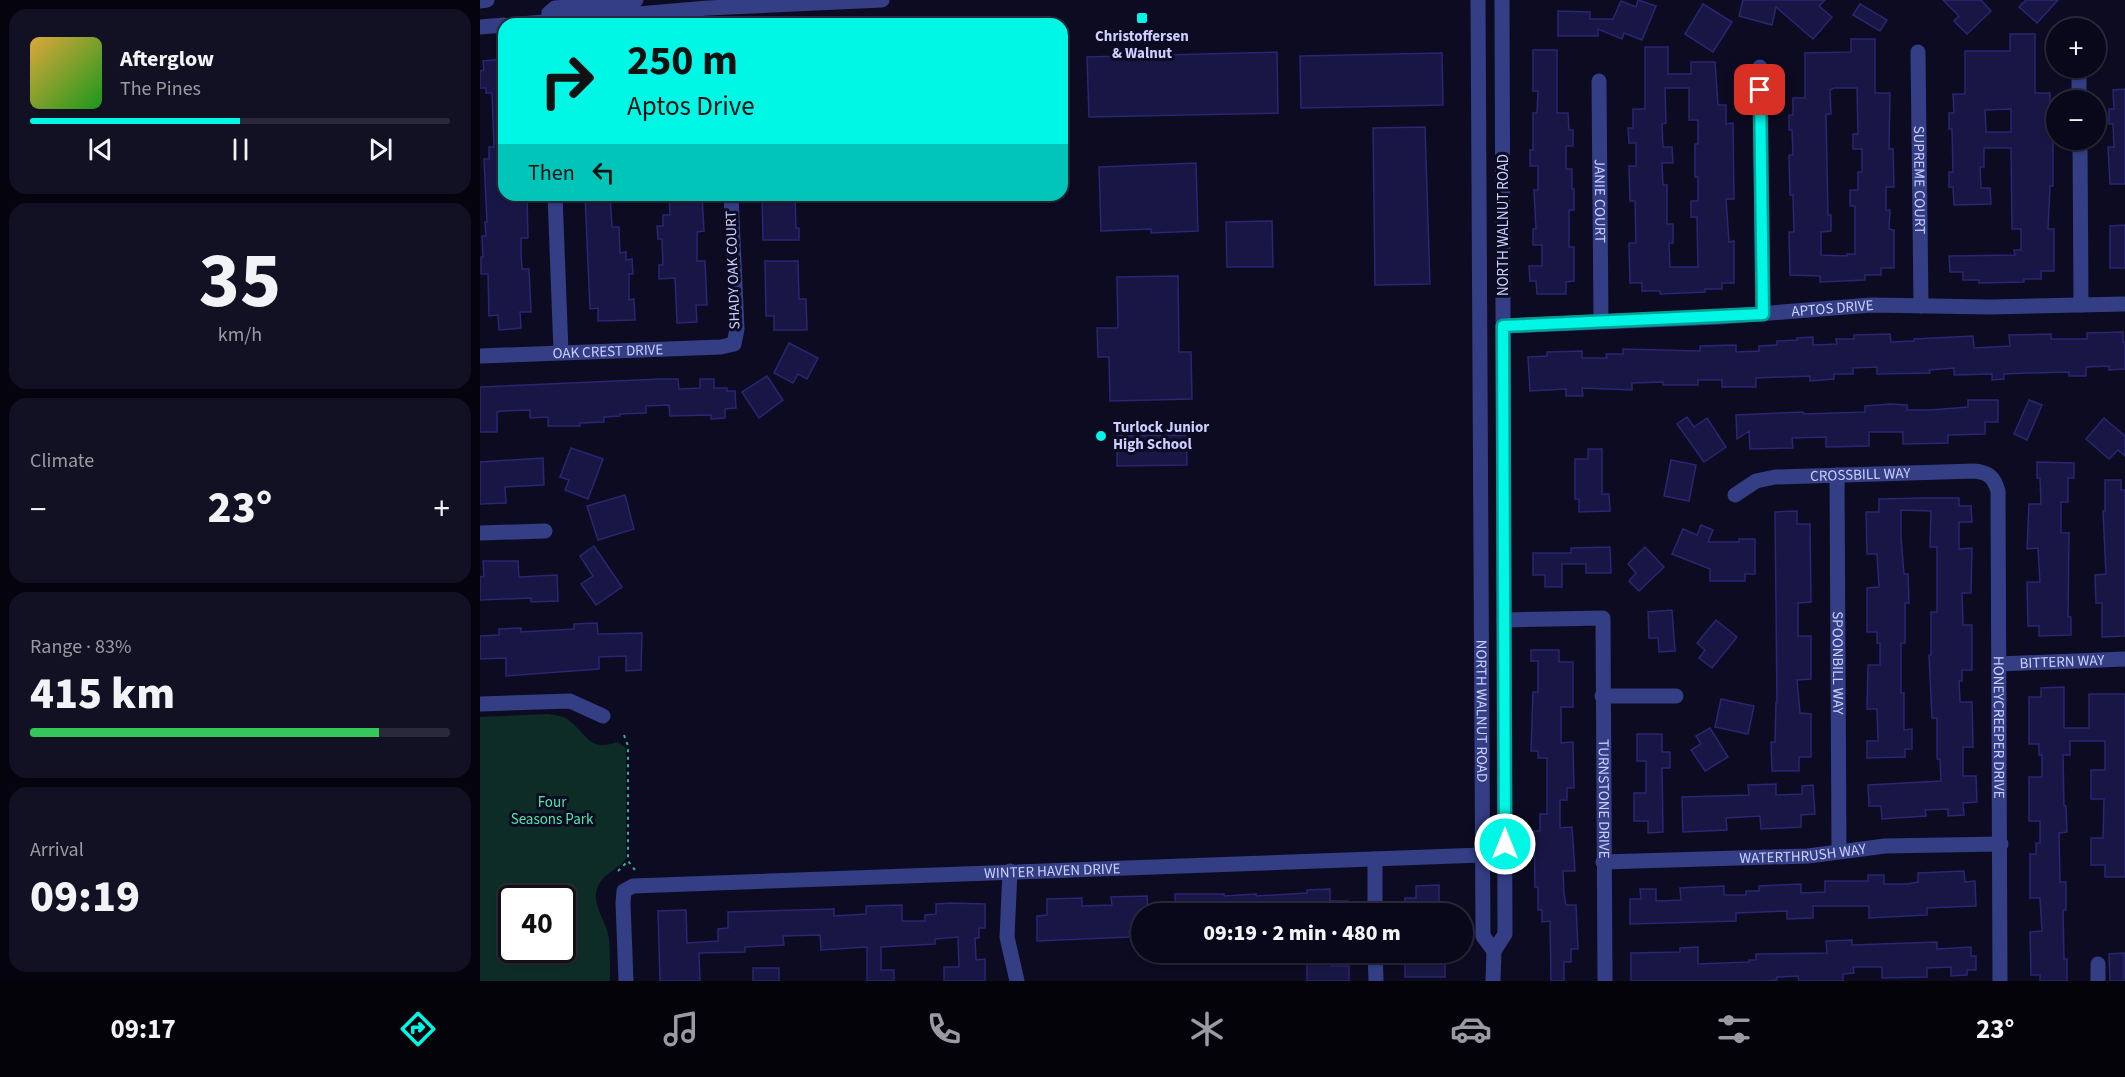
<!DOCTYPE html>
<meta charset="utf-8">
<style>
:root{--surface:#09081a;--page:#121123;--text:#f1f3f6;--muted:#999aa2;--line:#292939;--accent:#00f7e6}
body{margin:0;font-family:"Source Sans 3",sans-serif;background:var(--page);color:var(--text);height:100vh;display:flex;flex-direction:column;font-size:22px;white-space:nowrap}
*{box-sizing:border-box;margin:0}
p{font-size:20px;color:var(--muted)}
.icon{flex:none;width:33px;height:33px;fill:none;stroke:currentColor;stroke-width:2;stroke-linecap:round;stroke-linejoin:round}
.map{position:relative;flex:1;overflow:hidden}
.drawer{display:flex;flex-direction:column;gap:9px;padding:9px;background:#05040e;width:480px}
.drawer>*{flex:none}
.hud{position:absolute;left:18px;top:18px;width:570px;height:183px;border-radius:18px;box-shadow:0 2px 4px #0004,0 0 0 2px var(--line);background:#00f7e6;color:#111;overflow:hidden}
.buttons{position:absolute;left:1566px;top:18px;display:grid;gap:12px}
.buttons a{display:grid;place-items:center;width:60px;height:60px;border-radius:50%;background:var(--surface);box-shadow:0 2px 4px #0004,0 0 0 2px var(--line);font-size:30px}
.speed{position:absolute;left:18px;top:885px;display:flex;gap:12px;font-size:30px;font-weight:700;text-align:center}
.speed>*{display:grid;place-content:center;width:78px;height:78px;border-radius:50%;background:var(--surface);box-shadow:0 2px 4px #0004,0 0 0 2px var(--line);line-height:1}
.speed .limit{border:3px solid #111;border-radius:9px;background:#fff;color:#111}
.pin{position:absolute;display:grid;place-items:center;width:51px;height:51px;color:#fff;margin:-26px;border-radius:12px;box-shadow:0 3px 9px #0006}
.me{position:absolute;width:66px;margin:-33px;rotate:0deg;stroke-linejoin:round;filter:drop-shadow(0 0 4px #0008)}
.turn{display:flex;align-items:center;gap:21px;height:126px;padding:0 30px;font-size:27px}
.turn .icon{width:78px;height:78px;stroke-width:2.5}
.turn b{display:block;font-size:42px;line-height:51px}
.then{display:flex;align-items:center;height:57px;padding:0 30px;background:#0003;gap:12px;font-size:22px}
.big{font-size:45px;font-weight:800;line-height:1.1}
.drawer .widget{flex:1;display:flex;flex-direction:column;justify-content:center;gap:9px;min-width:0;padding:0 21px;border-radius:18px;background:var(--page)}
.drawer .dial{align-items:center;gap:0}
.dial b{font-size:78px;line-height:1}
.song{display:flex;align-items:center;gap:18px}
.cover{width:72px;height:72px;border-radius:9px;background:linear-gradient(135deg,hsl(40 70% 55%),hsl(120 70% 35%))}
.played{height:6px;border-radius:3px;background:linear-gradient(90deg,var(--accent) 50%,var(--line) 50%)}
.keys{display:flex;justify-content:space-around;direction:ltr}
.heat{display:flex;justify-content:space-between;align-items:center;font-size:33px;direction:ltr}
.charge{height:9px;border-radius:4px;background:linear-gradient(90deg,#34c759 83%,var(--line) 0)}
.trip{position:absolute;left:651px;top:903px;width:342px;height:60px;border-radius:30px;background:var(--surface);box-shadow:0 2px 4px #0004,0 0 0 2px var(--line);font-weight:800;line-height:60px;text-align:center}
.tabs{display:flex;height:96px;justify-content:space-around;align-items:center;background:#04030a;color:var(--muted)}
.tabs .icon{width:42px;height:42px}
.tabs .selected{color:var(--accent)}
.tabs b{font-size:27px;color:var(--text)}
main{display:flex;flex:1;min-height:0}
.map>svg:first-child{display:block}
.green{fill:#0e2c26;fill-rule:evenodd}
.building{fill:#181644;stroke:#292672;stroke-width:1.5;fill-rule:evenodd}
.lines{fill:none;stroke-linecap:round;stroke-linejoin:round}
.path{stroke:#25ba98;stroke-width:2;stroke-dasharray:3 4.5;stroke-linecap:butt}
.minor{stroke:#333e84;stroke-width:15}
.route-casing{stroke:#00a196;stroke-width:15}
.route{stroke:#00f7e6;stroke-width:10}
.poi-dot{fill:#00f7e6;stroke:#0c0b22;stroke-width:2}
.labels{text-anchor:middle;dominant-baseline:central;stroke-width:6;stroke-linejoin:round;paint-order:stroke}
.poi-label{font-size:15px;font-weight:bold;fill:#cccfff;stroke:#0c0b22}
.street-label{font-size:15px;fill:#cccfff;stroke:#0c0b22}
.park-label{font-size:15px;fill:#50e8a8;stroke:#0c0b22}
</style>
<main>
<section class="drawer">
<div class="widget">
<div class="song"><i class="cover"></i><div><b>Afterglow</b><p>The Pines</p></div></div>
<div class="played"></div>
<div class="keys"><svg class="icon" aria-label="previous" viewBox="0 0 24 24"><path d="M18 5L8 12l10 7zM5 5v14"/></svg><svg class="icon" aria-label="pause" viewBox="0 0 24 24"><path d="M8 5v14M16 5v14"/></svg><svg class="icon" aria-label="next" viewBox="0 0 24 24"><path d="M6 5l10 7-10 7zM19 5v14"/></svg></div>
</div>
<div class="widget dial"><b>35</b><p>km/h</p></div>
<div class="widget"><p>Climate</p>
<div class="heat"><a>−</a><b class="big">23°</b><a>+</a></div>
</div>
<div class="widget"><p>Range · 83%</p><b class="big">415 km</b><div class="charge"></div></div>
<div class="widget"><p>Arrival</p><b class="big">09:19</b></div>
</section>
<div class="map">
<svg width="1645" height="981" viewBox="0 0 1645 981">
<rect width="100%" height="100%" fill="#0c0b22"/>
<path class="green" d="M68,714C76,715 85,716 91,722C107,735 110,752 137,742L146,748V858C139,870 125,872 119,884C109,903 126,919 129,938C130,952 130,967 130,981H0V717ZM32,898H82V950H32Z"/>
<g class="building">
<path d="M1158,0L1176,6L1162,40L1144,33L1142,39L1118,29V36H1078V11L1110,12V19H1133L1141,1L1156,7Z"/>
<path d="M1263,0H1345L1339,6L1352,17L1333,39L1296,7L1292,25L1259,16Z"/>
<path d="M1463,0H1501L1511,11L1487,34L1474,21L1479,16Z"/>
<path d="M1546,0H1578L1557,23L1539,7Z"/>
<path d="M1223,4L1252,22L1233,52L1205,34Z"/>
<path d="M1380,4L1407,20L1400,31L1373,15Z"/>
<path d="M1530,34H1555V93H1570V109H1573V186H1570L1568,229H1574V271H1561V279H1544V282L1499,283V280H1483V272H1470L1469,256L1535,255L1534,250H1541V229H1532L1531,148H1504V167H1500L1501,188H1510L1511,204L1474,205L1473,187H1469V172H1473L1472,129H1469V113H1474L1473,94H1485V51H1530ZM1531,109V132H1506L1505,110Z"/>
<path d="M1371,39H1395V93H1410L1409,149H1413L1414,187H1406V210H1410L1409,229L1414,230V268H1401V275H1385V280L1340,282V276L1310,275L1309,232H1314L1313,195H1310L1309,155H1313L1312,130H1309V115H1313V98H1325V53L1371,52ZM1354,88H1377L1378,134H1373V149H1382V172H1378V190H1370V206H1375V254H1367V256L1341,255V232L1351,231V215H1348L1346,114H1351L1350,90Z"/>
<path d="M1165,47H1188V74H1211V62H1235L1238,105H1246V124L1253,123L1254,199H1246L1249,242L1254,241V283H1242V289H1225V292L1180,294V291H1162V283H1150L1149,243H1156L1155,201H1150L1149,166H1156V143H1149L1148,128H1153V109H1165ZM1185,88H1209V120H1218V144H1215V177H1218V201H1211V217H1217L1218,267H1190L1189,243H1193V224H1187V185H1183L1182,163H1193L1192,147H1183L1182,124L1186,123Z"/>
<path d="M1053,50H1077V113H1088L1089,130H1093V146H1086V169H1092V189H1094V210H1089V247H1094V281L1086,282V294H1057L1056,281H1050L1049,266H1062V245H1053V229H1056L1054,190H1058V166H1050V150H1053V113H1057L1058,91H1053Z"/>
<path d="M797,52L798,113L609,117L607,57Z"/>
<path d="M962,53L963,105L821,108L820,56Z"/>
<path d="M24,59V195H47L48,238H41V255L42,269H49L51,312H40L41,328L19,330L18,315L9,316L8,274H1V257H3L2,236H6L5,222H7L4,159H9V147H14L12,93H6V88H0V71L4,70L3,61Z"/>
<path d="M1645,89V184H1630L1628,147H1634L1633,124H1629V109H1634L1633,90Z"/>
<path d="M945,127L950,284L895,285L893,128Z"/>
<path d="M716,163L718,231L671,233V229L621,231L619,167Z"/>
<path d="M105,195H130L132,227H139L140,253L146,252V260L152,259L153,274H149V300L154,299L155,320L118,321V308L110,309Z"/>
<path d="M189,195H222L224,231L217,232V261H225L227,305H216L217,322L197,323L195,278L179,279V265H183L182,239H178L177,226H183V215H190Z"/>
<path d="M282,195H315L316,228H319V240H283Z"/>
<path d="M792,221L793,267H747L746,222Z"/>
<path d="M1645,225V268H1630V226Z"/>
<path d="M285,261H318L319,299H326L327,330H294V316H286Z"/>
<path d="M698,276L699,352H711L712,399L630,401L629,357H618L617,328H638L637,277Z"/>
<path d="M1643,332V342H1645V369L1629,370V366L1606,367V376H1589V372L1547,373L1524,374V379L1512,380V374L1474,375V368L1449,370L1450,373L1397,374V367L1373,368V374H1354V379L1330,381V376L1276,378V387H1242V380H1218V385H1183V382L1152,383V390L1102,388L1103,396H1086V389L1050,391L1048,357L1067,356V352L1102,351V358H1127L1126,354H1143V349L1220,351V346L1256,345V352L1279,351V346L1297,345V341L1317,340V338L1333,337V345L1357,344L1356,339H1374V335L1410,334L1411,342L1434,341V339L1493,336L1494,348L1530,346L1529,335L1571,334V339H1607V333Z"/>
<path d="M309,343L338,358L327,379L318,374L313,383L294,373Z"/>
<path d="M287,376L303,400L279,418L262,392Z"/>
<path d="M181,379H198L199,389L220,388V379H234V388H247V391H255L256,408L245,409V418L231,419V415L190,416L189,405L166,406V413L140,414V416L124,417V422L100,423V426H68V417L50,418V410L22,411L17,412V432H0V387Z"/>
<path d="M1488,400H1518V422H1505V434L1468,435V443L1423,444V432H1389V446L1346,447V437L1312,438L1313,448L1270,449L1269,431L1257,439L1256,415L1323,412L1324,414L1385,412V406L1410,404L1427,405V410H1450L1488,407Z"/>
<path d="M1549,400L1562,405L1547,440L1534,434Z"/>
<path d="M1207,417L1214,427L1227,418L1246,447L1224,462L1197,424Z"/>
<path d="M1624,418L1645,436V456L1638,450L1629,459L1606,439Z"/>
<path d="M706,435L707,465L637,466V436Z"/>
<path d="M91,448L123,459L108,499L85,490L89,480L80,477Z"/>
<path d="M1108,449H1122V494H1129L1130,511L1099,512V499H1095V459H1108Z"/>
<path d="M63,458L64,485L25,487L26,503L0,504V462Z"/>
<path d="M1191,460L1216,465L1209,501L1184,496Z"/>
<path d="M1557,462L1594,463V478H1588V502H1581V533H1589L1588,617H1591V635L1559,636V626H1548L1547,582H1560L1558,548L1547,549L1549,504H1561L1560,478H1557Z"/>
<path d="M1625,480H1641V490H1645V636L1622,637V603H1616L1615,575L1626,574L1623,511H1625Z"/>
<path d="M145,495L154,529L118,540L107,506Z"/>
<path d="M1443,498H1479V506H1491L1492,522H1479V549L1492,548L1491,593H1482L1483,625H1492V670H1482V681H1479L1480,702H1492L1493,747H1483V776H1496L1497,802L1483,803L1484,815L1468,816V809L1445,810L1446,816L1402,819L1401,806H1389L1388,785L1461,781L1460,759H1457V718H1452L1449,655H1451V612H1457V547H1450L1451,511L1421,510V538L1424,574H1428L1429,603H1425V643H1421V693H1424V730L1432,729V749H1425V757L1387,758V741H1398L1397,709H1387L1388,665H1400V643H1397V632H1387V588L1399,587L1397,554H1387L1386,512H1399V499Z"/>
<path d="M1317,511V524H1330L1331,602L1318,603V636H1331V679L1317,680L1320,713L1331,714V757H1319V771H1292L1291,742H1295L1296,702H1297L1295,512Z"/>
<path d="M1221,525L1233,530L1228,542H1259V539H1275V574H1265V581H1230V569L1192,554L1203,529L1217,535Z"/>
<path d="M114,546L142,587L116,605L101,584L113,576L100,556Z"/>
<path d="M1130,547L1131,573H1106V564H1082V587H1065V575H1053V553H1091V548Z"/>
<path d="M1165,547L1184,567L1159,591L1149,581L1156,573L1148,564Z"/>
<path d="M3,561H38L39,577L77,575L78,601L51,602V598L0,600V577L4,576Z"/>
<path d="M1192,610L1195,651L1179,652L1178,638H1169L1168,612Z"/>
<path d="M1236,620L1257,637L1232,668L1219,658L1225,650L1217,643Z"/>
<path d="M117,623L118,634L162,633L161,670L146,671V656L119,657V669L26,676V658L0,659V636L19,635V629L41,628V632L94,629V624Z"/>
<path d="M1051,650H1079V662H1093V707H1081V743L1093,742L1094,788H1087V800H1080V828L1092,827L1095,871H1083L1084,894L1086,905H1096L1098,949H1091V962H1084V981H1071L1070,921L1062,922V910H1058V887H1055L1054,831H1060V814H1067V758H1058V751H1051L1053,692H1058V661H1051Z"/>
<path d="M1584,687V728H1609V694H1645V877H1625V865H1611V838H1623L1624,799H1611V770H1625V741H1590V755H1583L1584,806H1586L1587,832L1579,833L1580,882H1586V910H1583L1584,959H1587V981H1560V975H1551L1550,932L1562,931L1560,898H1550V854H1556V843H1560V821H1549V777H1562V755H1559V744H1549V697H1561V688Z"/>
<path d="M1241,699L1274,706L1268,734L1235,727Z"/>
<path d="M1230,728L1248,757L1225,771L1211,750L1221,744L1216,736Z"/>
<path d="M1157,734H1182V752H1190V768H1182L1183,832L1168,833V821H1154V793H1166V761H1157Z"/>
<path d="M1296,784V795L1322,794V786L1333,785L1335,814L1321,815V827L1281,829L1280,816L1246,818L1247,830L1203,832L1202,797L1269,795L1268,785Z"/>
<path d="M1484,871L1485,882L1495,881L1496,906L1447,908V915L1389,918V906H1333V918L1307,919V911L1256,913V921L1150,924V899H1161L1160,889H1176V901L1201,900L1200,888L1220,887L1244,886V895H1266V891H1279V886L1321,884V893L1345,892V881H1388V875H1404V884H1427L1438,882V873Z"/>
<path d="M959,885V913H925V898H936V886Z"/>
<path d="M850,889V901H868L869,914H696L695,894H744V896L776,894V896L827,893V890Z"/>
<path d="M667,896L668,914H662V931H649L650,937L557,941V916L567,915V899L602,898V906L632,905L631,897Z"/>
<path d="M471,903L505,904V928H499V938H495L496,960L505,959V981H464V967H479L478,937L455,939V944L401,947V970H414V981H387V947L341,950L340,935L303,936L304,945L265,947V952L219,953L220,981H180L178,911L206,910L207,943L238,941V929L248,928V912L354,909V916L386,914V906L422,905V921H445V915L456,914V904Z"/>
<path d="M1372,940V945L1457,942V949L1491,947V956H1496V970H1487V975L1471,976V967L1447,968V977L1402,978V967H1373L1374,973L1363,974V981H1319L1318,976L1297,977V980L1286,981H1151V953L1200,952V948L1218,947V964L1269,962V960H1276V954L1347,953L1346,941Z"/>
<path d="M932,952H965V977H925V962H932Z"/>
<path d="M1644,953V981H1630L1629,954Z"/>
<path d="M827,954H851V966H869V981H827Z"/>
<rect x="273" y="968" width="26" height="13"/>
</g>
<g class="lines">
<g class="path">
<path d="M144,735L148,746V861L155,870"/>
<path d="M138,871L148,861"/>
</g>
<g class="minor">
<path id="s1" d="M998,0L1003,936L1014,951"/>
<path d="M0,1L7,0"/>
<path d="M40,24L228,8L402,0"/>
<path d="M68,24L69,13L75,8L156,0"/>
<path d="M0,27L24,25"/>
<path id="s2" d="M1438,52L1441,306"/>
<path d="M1280,67L1283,314"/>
<path d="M1599,68V100"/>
<path id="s3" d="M1119,81L1121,321"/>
<path d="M1600,140L1601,305"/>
<path d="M75,195L81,352"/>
<path id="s4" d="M1023,326L1240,317L1391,305L1510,307L1645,304"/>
<path id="s5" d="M0,356L241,347L254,344L257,329L251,195"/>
<path id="s6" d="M1357,475L1359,851"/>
<path id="s7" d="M1255,495L1276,481L1295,477L1494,471C1508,472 1514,477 1518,491L1520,981"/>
<path d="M0,533L65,531"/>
<path id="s8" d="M1024,620L1123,618L1125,981"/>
<path id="s9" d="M1519,664L1645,659"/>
<path d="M1122,696H1196"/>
<path d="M0,704L90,701L123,716"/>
<path d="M895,859V914"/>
<path id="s10" d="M1123,862L1328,856L1405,846L1521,844"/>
<path d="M530,871L527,937L537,981"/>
<path d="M895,952L896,981"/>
<path d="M1618,964V981"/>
<path id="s11" d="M146,981L143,903L144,891L153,886L1002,855"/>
<path d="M1013,981L1014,951L1025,934L1022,0"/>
</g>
</g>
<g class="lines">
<defs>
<path id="route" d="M1025,844L1023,326L1283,314L1280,90"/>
</defs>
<use href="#route" class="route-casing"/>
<use href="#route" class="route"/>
</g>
<g class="poi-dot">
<rect x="656" y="12" width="12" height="12" rx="3"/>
<circle cx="621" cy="436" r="6"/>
</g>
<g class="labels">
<g class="poi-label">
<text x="662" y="36">Christoffersen<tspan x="662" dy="17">&amp; Walnut</tspan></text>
<text x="633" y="427" text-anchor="start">Turlock Junior<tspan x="633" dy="17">High School</tspan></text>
</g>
<g class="street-label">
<text stroke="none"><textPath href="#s2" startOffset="128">SUPREME COURT</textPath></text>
<text stroke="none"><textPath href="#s3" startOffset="120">JANIE COURT</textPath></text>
<text transform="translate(1023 225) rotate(-90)">NORTH WALNUT ROAD</text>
<text transform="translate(253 270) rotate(-92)">SHADY OAK COURT</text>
<text stroke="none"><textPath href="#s4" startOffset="330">APTOS DRIVE</textPath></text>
<text stroke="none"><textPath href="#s5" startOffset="128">OAK CREST DRIVE</textPath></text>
<text stroke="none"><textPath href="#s7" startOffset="130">CROSSBILL WAY</textPath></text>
<text stroke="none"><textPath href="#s9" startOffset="63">BITTERN WAY</textPath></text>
<text stroke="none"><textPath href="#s6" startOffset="188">SPOONBILL WAY</textPath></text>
<text stroke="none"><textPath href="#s1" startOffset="711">NORTH WALNUT ROAD</textPath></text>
<text stroke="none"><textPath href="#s7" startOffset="514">HONEYCREEPER DRIVE</textPath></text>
<text stroke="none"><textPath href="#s8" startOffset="280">TURNSTONE DRIVE</textPath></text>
<text stroke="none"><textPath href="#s10" startOffset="200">WATERTHRUSH WAY</textPath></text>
<text stroke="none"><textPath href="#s11" startOffset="520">WINTER HAVEN DRIVE</textPath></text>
</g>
<g class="park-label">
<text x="72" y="802">Four<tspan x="72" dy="17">Seasons Park</tspan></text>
</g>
</g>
</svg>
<div class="buttons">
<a>+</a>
<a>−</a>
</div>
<div class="speed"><div class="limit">40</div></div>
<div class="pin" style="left:1280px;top:90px;background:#d93025"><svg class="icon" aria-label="arrive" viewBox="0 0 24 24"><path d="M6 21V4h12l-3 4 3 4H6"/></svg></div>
<svg class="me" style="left:1025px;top:844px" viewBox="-20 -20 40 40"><circle r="17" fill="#00f7e6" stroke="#fff" stroke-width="3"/><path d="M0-11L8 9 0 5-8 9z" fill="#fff"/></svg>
<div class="trip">09:19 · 2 min · 480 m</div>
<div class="hud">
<div class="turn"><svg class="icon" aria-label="right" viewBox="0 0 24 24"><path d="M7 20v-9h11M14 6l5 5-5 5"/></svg><div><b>250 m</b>Aptos Drive</div></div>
<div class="then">Then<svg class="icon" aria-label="left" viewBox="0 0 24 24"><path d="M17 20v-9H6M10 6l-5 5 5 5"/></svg></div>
</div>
</div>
</main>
<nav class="tabs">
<b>09:17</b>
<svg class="icon selected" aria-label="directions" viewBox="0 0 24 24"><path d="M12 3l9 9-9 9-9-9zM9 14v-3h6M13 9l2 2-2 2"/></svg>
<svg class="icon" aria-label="music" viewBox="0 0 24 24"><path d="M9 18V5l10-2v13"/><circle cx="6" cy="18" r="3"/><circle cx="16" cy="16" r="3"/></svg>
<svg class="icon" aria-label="phone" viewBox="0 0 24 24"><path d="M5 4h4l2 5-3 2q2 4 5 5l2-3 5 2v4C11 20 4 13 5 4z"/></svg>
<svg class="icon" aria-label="climate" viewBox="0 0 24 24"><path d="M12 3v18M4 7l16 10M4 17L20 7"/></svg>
<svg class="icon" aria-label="car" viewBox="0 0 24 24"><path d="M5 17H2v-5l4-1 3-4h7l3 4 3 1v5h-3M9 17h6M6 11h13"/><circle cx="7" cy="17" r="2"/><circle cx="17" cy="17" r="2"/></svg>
<svg class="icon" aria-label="filters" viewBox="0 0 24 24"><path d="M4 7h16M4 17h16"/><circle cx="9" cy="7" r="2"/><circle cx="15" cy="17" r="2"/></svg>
<b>23°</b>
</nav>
